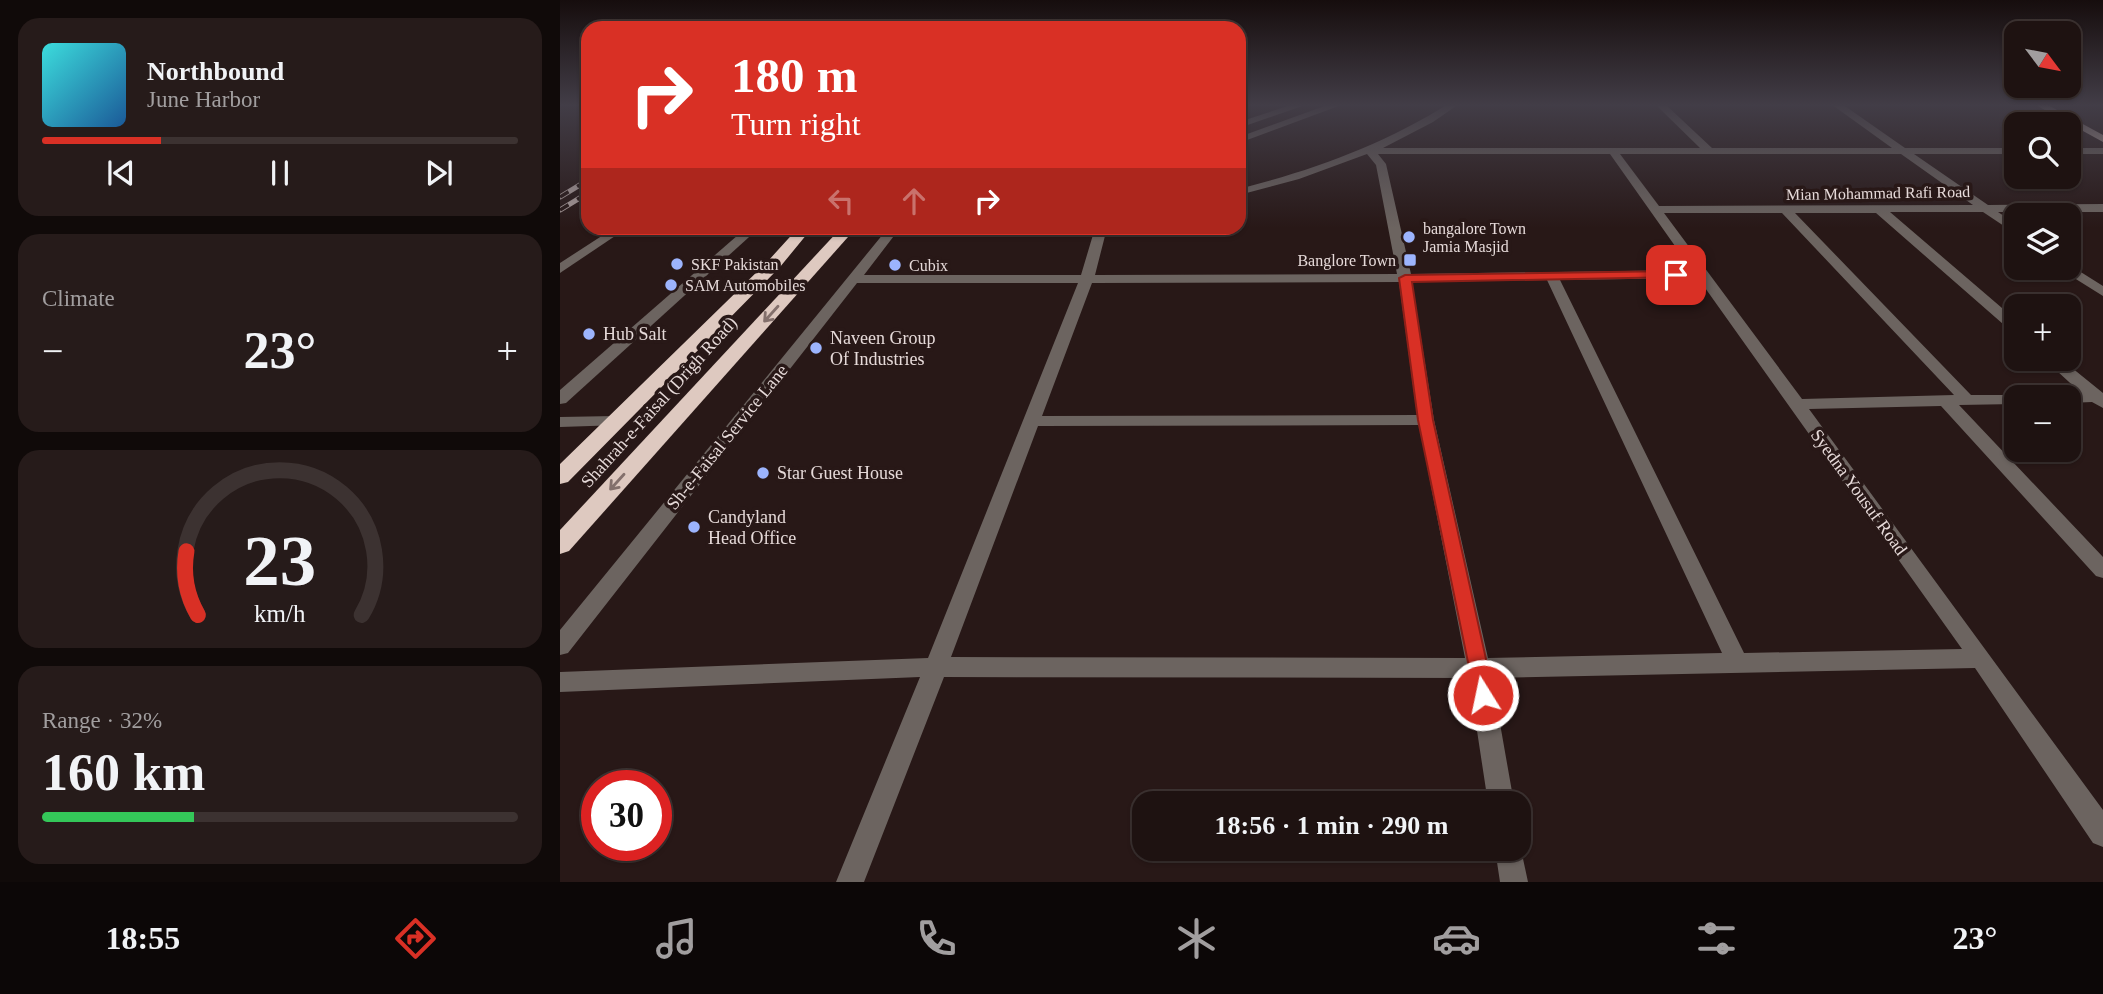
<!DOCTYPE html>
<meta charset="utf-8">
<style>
:root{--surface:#1e1211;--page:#261b1a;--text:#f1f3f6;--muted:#a19e9f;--line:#3c3231;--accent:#d93025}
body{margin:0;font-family:Georgia,serif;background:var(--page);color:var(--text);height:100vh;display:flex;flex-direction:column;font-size:26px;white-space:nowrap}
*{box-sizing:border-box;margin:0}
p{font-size:23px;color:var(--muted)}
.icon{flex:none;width:38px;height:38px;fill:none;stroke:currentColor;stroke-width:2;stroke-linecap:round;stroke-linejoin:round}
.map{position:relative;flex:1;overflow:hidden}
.details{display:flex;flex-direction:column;gap:18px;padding:18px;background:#100a09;width:560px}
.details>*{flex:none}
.top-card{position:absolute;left:21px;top:21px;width:665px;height:214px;border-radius:21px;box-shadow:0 2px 5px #0004,0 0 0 2px var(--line);background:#d93025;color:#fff;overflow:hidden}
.needle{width:46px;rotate:122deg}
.tools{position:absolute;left:1444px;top:21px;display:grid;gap:14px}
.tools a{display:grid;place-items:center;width:77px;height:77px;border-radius:14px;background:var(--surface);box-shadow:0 2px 5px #0004,0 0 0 2px var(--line);font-size:35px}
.speed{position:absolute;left:21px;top:770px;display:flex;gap:14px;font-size:35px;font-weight:700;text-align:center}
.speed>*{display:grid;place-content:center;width:91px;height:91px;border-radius:50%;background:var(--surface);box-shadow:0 2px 5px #0004,0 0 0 2px var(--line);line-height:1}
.speed .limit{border:10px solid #d22;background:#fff;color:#111}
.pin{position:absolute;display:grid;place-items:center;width:60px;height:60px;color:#fff;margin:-30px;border-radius:14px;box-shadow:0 4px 10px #0006}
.me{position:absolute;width:77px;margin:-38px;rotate:350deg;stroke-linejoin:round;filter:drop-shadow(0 0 5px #0008)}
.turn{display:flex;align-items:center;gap:24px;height:147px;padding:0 35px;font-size:32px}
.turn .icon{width:91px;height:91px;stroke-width:2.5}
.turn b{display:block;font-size:49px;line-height:60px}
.lanes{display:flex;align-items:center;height:66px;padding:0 35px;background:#0003;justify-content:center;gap:35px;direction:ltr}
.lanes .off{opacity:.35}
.big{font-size:52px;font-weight:700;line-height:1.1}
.details .widget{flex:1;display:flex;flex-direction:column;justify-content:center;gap:10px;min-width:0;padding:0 24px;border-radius:21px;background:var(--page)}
.details .dial{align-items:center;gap:0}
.dial svg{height:182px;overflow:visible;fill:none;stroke:var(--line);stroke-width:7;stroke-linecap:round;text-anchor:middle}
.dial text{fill:var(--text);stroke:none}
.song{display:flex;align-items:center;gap:21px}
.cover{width:84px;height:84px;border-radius:10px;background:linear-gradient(135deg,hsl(180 70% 55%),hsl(210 70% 35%))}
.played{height:7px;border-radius:4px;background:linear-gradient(90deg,var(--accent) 25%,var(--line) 25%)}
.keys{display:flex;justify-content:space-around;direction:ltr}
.heat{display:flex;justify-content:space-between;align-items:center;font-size:38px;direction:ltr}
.charge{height:10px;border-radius:5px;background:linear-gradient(90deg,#34c759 32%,var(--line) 0)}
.trip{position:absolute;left:572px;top:791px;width:399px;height:70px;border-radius:21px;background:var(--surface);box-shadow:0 2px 5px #0004,0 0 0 2px var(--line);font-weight:700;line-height:70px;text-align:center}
.menu{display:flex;height:112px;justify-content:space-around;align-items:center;background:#0c0707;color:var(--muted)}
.menu .icon{width:49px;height:49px}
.menu .active{color:var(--accent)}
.menu b{font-size:32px;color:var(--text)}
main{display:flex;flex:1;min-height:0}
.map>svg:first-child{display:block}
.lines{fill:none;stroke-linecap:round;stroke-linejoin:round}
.minor{fill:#6c6460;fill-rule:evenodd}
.major{fill:#beada5;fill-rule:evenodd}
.highway{fill:#dec9c0;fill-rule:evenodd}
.rail-casing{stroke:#aa9c9b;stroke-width:5}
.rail{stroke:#281817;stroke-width:3.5;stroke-dasharray:10;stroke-linecap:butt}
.oneway{stroke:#83706c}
.route{fill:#d93025;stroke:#8d1f18;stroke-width:2}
.poi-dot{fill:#9cb4fd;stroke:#281817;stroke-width:2.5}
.labels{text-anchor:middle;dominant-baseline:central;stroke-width:7;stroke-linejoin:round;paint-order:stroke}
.far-street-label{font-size:16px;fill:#e6dad9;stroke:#281817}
.far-poi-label{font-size:16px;fill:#e6dad9;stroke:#281817;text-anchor:start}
.poi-label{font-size:18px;fill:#e6dad9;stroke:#281817;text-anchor:start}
.street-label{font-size:18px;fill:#e6dad9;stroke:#281817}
</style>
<main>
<section class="details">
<div class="widget">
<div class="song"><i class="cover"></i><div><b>Northbound</b><p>June Harbor</p></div></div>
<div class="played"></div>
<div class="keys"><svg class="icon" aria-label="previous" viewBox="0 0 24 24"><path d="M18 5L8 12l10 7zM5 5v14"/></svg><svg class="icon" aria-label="pause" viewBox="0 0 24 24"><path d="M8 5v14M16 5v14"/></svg><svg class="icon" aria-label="next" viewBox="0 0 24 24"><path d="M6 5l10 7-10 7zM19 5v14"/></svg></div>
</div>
<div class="widget"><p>Climate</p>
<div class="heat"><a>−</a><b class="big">23°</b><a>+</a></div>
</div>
<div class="widget dial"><svg viewBox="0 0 100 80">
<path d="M14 69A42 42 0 1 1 86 69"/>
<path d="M14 69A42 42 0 0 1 9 41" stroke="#d93025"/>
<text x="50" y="56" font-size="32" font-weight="700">23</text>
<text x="50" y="72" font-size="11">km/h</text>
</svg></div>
<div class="widget"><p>Range · 32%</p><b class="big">160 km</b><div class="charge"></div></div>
</section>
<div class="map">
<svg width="1543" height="882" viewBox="0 0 1543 882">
<rect width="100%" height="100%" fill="#281817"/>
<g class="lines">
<g class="minor">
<path d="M734,104H748L679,128V122Z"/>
<path d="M770,104H784L679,143V137Z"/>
<path d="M888,104H899L873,122L823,148H1140L1095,104H1105L1152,148H1332L1271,104H1282L1345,148H1456V154H1354L1428,205L1543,204V212H1438L1456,224V234L1423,212H1330L1456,320V332L1451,331L1316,213H1235L1411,395H1462L1463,397H1456V404L1399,405L1543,557V578L1536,576L1381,406L1249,409L1543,810V847L1533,843L1415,668L932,678L954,803H928L909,678L384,677L304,882H276L360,677L0,692V672L368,658L518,283H297L8,653L0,655V630L328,228H340L304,275H521L535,228H547L535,275L837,274L816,165L807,154L739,179L679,195V189C753,170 823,145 888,104ZM818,154H1050L1132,270L851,274L826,164ZM1060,154H1341L1413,205L1099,206ZM1104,213H1222L1394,395L1242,399ZM1138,278L1402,649L1184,653L1000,280ZM987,280L1162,653L928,658L874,420L852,282ZM839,282L857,415L482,416L532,283ZM859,425L905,658L391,657L478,426Z"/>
<rect x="1508" y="148" width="35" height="6"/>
<path d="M54,228H67L0,273V263Z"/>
<path d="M186,228H199L6,403L0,404V390Z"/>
<path d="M1508,264L1543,286V296L1503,271L1502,268H1508Z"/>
<path d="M1484,359H1501L1543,393V408L1532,402L1508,403V397H1500L1508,393H1521Z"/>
<path d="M55,416L61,417L64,421L61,425L0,427V417Z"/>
<path d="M959,840L968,882H940L935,849H959Z"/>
</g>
<path class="major" d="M1474,104H1486L1543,135V142Z"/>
<g class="highway">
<path d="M238,228H252L220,267L8,482L0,484V464L208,261Z"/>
<path d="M281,228H296L9,551L0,554V530Z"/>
</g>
<defs>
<g id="rail">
<path d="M0,197L28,180"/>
<path d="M0,210L28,193"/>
</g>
</defs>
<use href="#rail" class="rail-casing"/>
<use href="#rail" class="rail"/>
</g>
<defs><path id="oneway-shaft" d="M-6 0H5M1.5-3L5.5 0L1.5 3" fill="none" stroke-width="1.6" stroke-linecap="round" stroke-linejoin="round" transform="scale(1.75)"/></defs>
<g class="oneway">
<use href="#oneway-shaft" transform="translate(211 314) rotate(132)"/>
<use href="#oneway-shaft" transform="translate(57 482) rotate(132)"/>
</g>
<linearGradient id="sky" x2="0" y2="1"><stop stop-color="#160d0d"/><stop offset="0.46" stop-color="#423d47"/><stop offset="1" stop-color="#423d47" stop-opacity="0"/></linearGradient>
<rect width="1543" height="228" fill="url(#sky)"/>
<path class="route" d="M1116,271L1122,275L1120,277L852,282L873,420L934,695L931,701L923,704L916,701L858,420L839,278L845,275Z"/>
<g class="poi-dot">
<circle cx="849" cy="237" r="7"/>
<rect x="843" y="253" width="14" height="14" rx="3.5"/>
<circle cx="117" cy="264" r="7"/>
<circle cx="335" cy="265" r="7"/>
<circle cx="111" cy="285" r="7"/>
<circle cx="29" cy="334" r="7"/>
<circle cx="256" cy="348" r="7"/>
<circle cx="203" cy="473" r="7"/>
<circle cx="134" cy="527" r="7"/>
</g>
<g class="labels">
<g class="far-street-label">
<text transform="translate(1318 193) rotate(-1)">Mian Mohammad Rafi Road</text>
</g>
<g class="far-poi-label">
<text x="863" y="228">bangalore Town<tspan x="863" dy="18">Jamia Masjid</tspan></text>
<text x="836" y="260" text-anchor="end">Banglore Town</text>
<text x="131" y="264">SKF Pakistan</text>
<text x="349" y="265">Cubix</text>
<text x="125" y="285">SAM Automobiles</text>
</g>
<g class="poi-label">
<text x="43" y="334">Hub Salt</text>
<text x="270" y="338">Naveen Group<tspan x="270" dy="21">Of Industries</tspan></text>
<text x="217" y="473">Star Guest House</text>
<text x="148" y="517">Candyland<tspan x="148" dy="21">Head Office</tspan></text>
</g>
<g class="street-label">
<text transform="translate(99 402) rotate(-48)">Shahrah-e-Faisal (Drigh Road)</text>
<text transform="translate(167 437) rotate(-51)">Sh-e-Faisal Service Lane</text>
<text transform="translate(1299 492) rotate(54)">Syedna Yousuf Road</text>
</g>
</g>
</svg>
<div class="tools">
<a><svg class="needle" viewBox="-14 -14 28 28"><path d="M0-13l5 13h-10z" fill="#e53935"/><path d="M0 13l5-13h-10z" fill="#a19e9f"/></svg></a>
<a><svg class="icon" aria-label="search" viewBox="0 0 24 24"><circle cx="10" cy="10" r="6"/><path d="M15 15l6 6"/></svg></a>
<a><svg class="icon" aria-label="layers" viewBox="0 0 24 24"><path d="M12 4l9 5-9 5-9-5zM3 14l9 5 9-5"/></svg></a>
<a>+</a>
<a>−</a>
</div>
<div class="speed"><div class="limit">30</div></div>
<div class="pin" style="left:1116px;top:275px;background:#d93025"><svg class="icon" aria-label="arrive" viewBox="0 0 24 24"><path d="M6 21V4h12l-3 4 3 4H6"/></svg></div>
<svg class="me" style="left:923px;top:695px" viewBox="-20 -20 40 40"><circle r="17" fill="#d93025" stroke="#fff" stroke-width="3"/><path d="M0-11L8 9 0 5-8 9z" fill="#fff"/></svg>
<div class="trip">18:56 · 1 min · 290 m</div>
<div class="top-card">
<div class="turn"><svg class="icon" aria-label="right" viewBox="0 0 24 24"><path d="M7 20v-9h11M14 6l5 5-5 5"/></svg><div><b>180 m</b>Turn right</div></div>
<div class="lanes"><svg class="icon off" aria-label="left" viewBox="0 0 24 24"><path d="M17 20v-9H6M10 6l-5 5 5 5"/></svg><svg class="icon off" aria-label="ahead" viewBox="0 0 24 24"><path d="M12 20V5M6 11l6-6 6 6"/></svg><svg class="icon" aria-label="right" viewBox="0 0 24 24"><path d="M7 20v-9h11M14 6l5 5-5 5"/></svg></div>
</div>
</div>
</main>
<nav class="menu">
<b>18:55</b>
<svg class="icon active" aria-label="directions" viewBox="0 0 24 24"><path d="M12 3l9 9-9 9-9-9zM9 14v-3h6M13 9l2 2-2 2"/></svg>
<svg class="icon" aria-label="music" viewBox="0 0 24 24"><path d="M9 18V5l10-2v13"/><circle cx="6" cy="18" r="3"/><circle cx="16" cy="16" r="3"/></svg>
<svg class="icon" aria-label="phone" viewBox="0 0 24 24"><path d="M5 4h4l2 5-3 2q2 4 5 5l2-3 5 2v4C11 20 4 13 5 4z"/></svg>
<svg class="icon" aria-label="climate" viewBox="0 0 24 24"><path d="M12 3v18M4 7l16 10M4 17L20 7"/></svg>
<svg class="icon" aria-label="car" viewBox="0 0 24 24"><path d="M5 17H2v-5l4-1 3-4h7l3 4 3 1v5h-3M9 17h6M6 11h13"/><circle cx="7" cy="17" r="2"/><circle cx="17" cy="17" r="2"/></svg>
<svg class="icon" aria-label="filters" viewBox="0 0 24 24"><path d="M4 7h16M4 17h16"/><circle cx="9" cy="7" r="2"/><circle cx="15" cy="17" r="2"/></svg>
<b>23°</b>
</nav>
